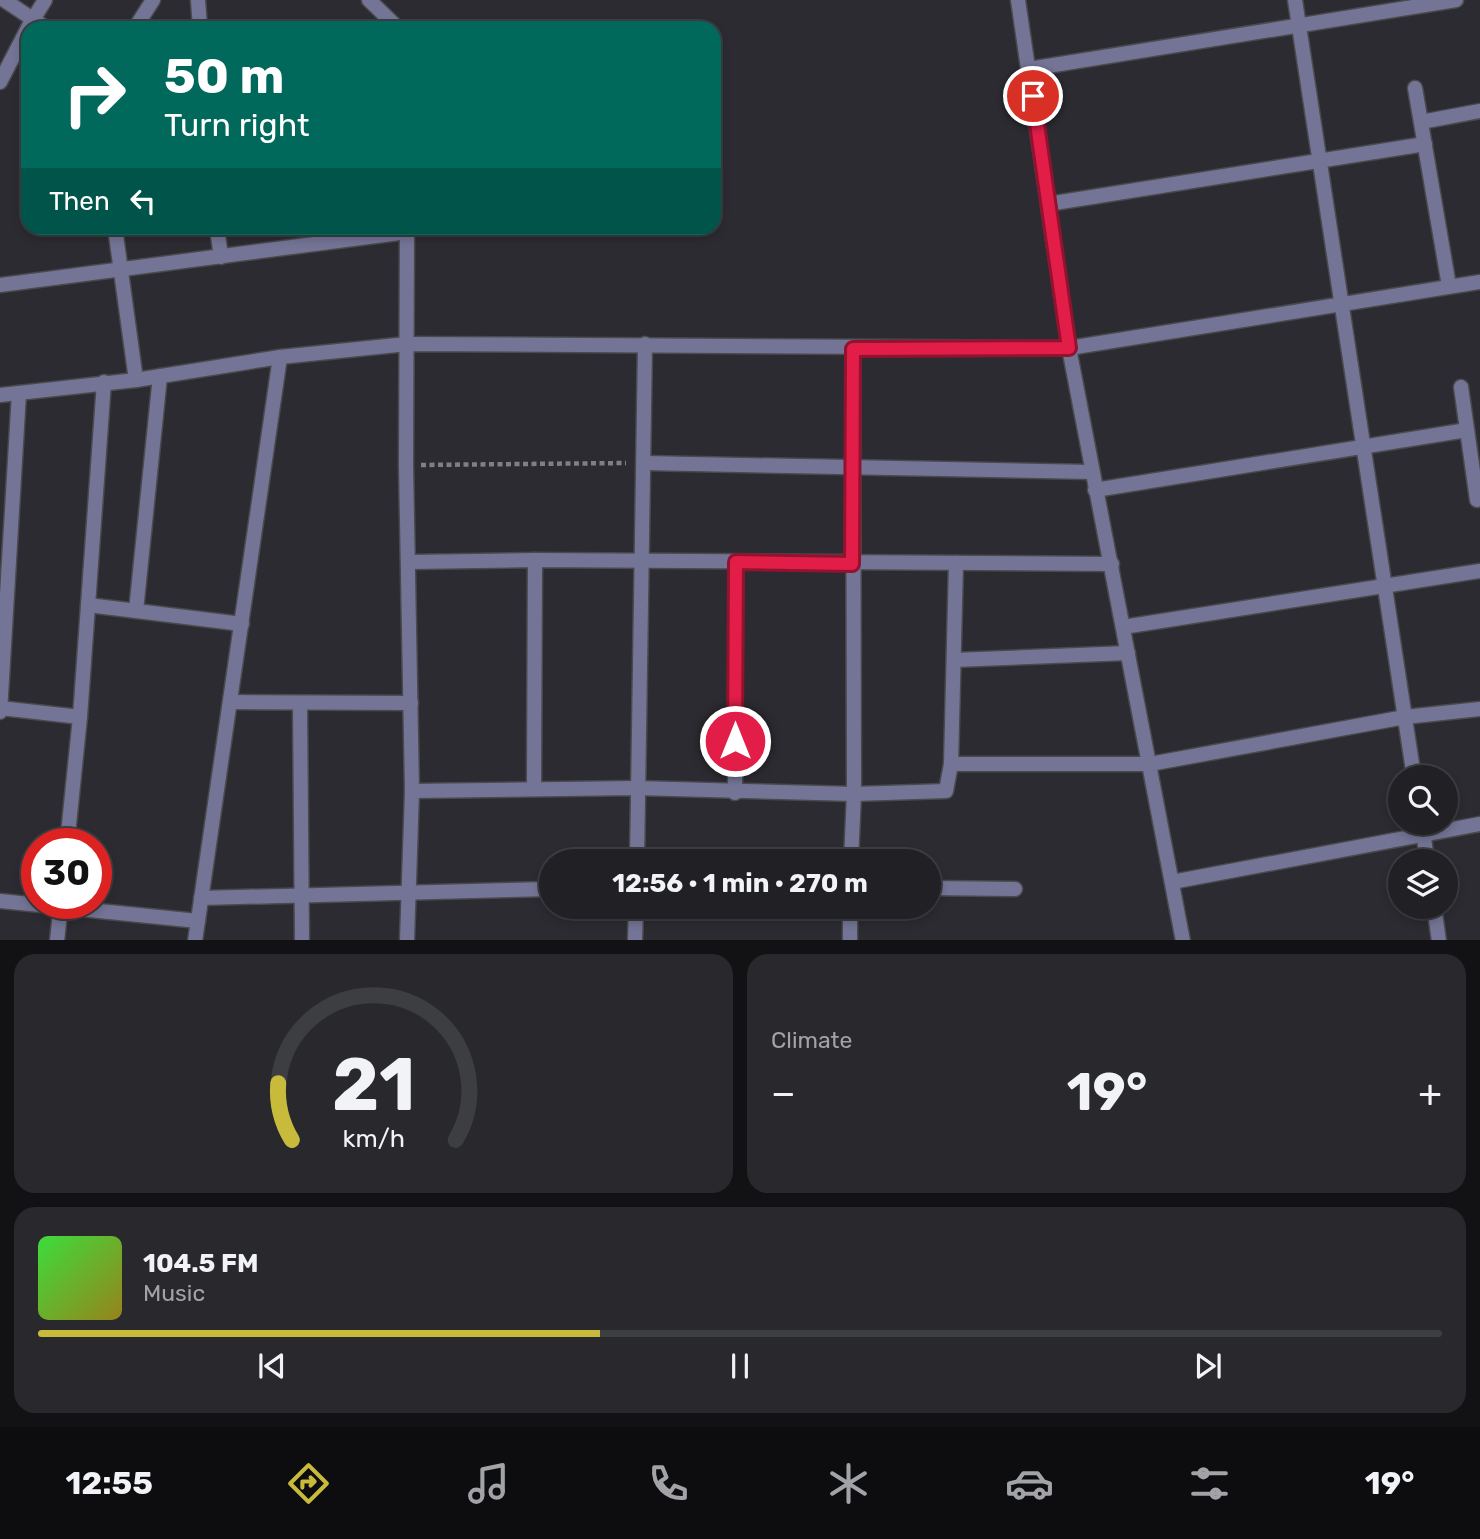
<!DOCTYPE html>
<meta charset="utf-8">
<style>
:root{--surface:#202025;--page:#28282d;--text:#f1f3f6;--muted:#a2a3a7;--line:#3d3e42;--accent:#c8bb3b}
body{margin:0;font-family:Rubik,sans-serif;background:var(--page);color:var(--text);height:100vh;display:flex;flex-direction:column;font-size:26px;white-space:nowrap}
*{box-sizing:border-box;margin:0}
p{font-size:23px;color:var(--muted)}
.icon{flex:none;width:38px;height:38px;fill:none;stroke:currentColor;stroke-width:2;stroke-linecap:round;stroke-linejoin:round}
.map{position:relative;height:940px;overflow:hidden}
.drawer{display:flex;flex-direction:column;gap:14px;padding:14px;background:#121214;flex:1}
.drawer>*{flex:none}
.banner{position:absolute;left:21px;top:21px;width:700px;height:214px;border-radius:21px;box-shadow:0 4px 10px #0003,0 0 0 2px var(--line);background:#00695c;color:#fff;overflow:hidden}
.fabs{position:absolute;left:1388px;top:765px;display:grid;gap:14px}
.fabs a{display:grid;place-items:center;width:70px;height:70px;border-radius:50%;background:var(--surface);box-shadow:0 4px 10px #0003,0 0 0 2px var(--line);font-size:35px}
.speed{position:absolute;left:21px;top:828px;display:flex;gap:14px;font-size:35px;font-weight:700;text-align:center}
.speed>*{display:grid;place-content:center;width:91px;height:91px;border-radius:50%;background:var(--surface);box-shadow:0 4px 10px #0003,0 0 0 2px var(--line);line-height:1}
.speed .limit{border:10px solid #d22;background:#fff;color:#111}
.pin{position:absolute;display:grid;place-items:center;width:60px;height:60px;color:#fff;margin:-30px;border:4px solid #fff;border-radius:50%;box-shadow:0 2px 7px #0007}
.me{position:absolute;width:77px;margin:-38px;rotate:0deg;stroke-linejoin:round;filter:drop-shadow(0 0 5px #0008)}
.turn{display:flex;align-items:center;gap:24px;height:147px;padding:0 28px;font-size:32px}
.turn .icon{width:91px;height:91px;stroke-width:2.5}
.turn b{display:block;font-size:49px;line-height:60px}
.then{display:flex;align-items:center;height:66px;padding:0 28px;background:#0003;gap:14px;font-size:26px}
.big{font-size:52px;font-weight:700;line-height:1.1}
.drawer .tile{flex:1;display:flex;flex-direction:column;justify-content:center;gap:10px;min-width:0;padding:0 24px;border-radius:21px;background:var(--page)}
.drawer .dial{align-items:center;gap:0}
.dial svg{height:182px;overflow:visible;fill:none;stroke:var(--line);stroke-width:7;stroke-linecap:round;text-anchor:middle}
.dial text{fill:var(--text);stroke:none}
.song{display:flex;align-items:center;gap:21px}
.cover{width:84px;height:84px;border-radius:10px;background:linear-gradient(135deg,hsl(120 70% 55%),hsl(50 70% 35%))}
.played{height:7px;border-radius:4px;background:linear-gradient(90deg,var(--accent) 40%,var(--line) 40%)}
.keys{display:flex;justify-content:space-around;direction:ltr}
.heat{display:flex;justify-content:space-between;align-items:center;font-size:38px;direction:ltr}
.drawer .tiles{flex:1;display:grid;gap:14px;grid-template-columns:1fr 1fr}
.tile:last-child{grid-column:span 2}
.trip{position:absolute;left:539px;top:849px;width:402px;height:70px;border-radius:35px;background:var(--surface);box-shadow:0 4px 10px #0003,0 0 0 2px var(--line);font-weight:700;line-height:70px;text-align:center}
.tabs{display:flex;height:112px;justify-content:space-around;align-items:center;background:#0d0d0f;color:var(--muted)}
.tabs .icon{width:49px;height:49px}
.tabs .on{color:var(--accent)}
.tabs b{font-size:32px;color:var(--text)}
.map>svg:first-child{display:block}
.lines{fill:none;stroke-linecap:round;stroke-linejoin:round}
.lane-casing{stroke:#49494e;stroke-width:17}
.street-casing{stroke:#49494e;stroke-width:17}
.path{stroke:#7f7f84;stroke-width:4.5;stroke-dasharray:5 3.5;stroke-linecap:butt}
.lane{stroke:#747596;stroke-width:14}
.street{stroke:#747596;stroke-width:14}
.route-casing{stroke:#92132f;stroke-width:18}
.route{stroke:#e11d48;stroke-width:12}
</style>
<div class="map">
<svg width="1480" height="941" viewBox="0 0 1480 941">
<rect width="100%" height="100%" fill="#2b2b31"/>
<g class="lines">
<defs>
<g id="lane">
<path d="M198,0L200,28"/>
<path d="M217,228L221,257"/>
<path d="M88,605L242,624"/>
<path d="M136,611L160,376"/>
<path d="M929,888L1015,889"/>
<path d="M0,901L198,921"/>
</g>
<g id="street">
<path d="M4,0L46,28"/>
<path d="M369,0L398,28"/>
<path d="M1018,0L1069,348L1183,941"/>
<path d="M1295,0L1414,777"/>
<path d="M29,26L45,0"/>
<path d="M135,28L153,0"/>
<path d="M1029,69L1456,0"/>
<path d="M0,82L28,28"/>
<path d="M1415,88L1449,286"/>
<path d="M1421,122L1480,111"/>
<path d="M1048,204L1425,144"/>
<path d="M115,228L136,380"/>
<path d="M0,285L407,232"/>
<path d="M1461,387L1477,500"/>
<path d="M0,395L136,380L280,357L407,344L1069,348L1480,282"/>
<path d="M644,463L1091,472"/>
<path d="M1095,490L1467,430"/>
<path d="M410,562L535,560L1112,564"/>
<path d="M1123,627L1480,571"/>
<path d="M954,660L1128,653"/>
<path d="M231,702L411,703"/>
<path d="M300,704L302,941"/>
<path d="M0,708L80,717"/>
<path d="M0,712L19,393"/>
<path d="M951,764H1150L1405,717L1480,709"/>
<path d="M534,788L535,560"/>
<path d="M412,791L636,788L854,794L946,791L951,764L956,563"/>
<path d="M735,793L736,562"/>
<path d="M1422,822L1427,861"/>
<path d="M67,844L80,717L104,382"/>
<path d="M637,861L645,344"/>
<path d="M851,861L854,794L853,349"/>
<path d="M1172,882L1480,824"/>
<path d="M201,898L551,889"/>
<path d="M850,906V941"/>
<path d="M1434,906L1439,941"/>
<path d="M57,941L61,903"/>
<path d="M195,941L280,357"/>
<path d="M407,941L412,791L406,465L407,228"/>
<path d="M635,941L636,906"/>
</g>
</defs>
<use href="#lane" class="lane-casing"/>
<use href="#street" class="street-casing"/>
<path class="path" d="M421,465L626,463"/>
<use href="#lane" class="lane"/>
<use href="#street" class="street"/>
</g>
<g class="lines">
<defs>
<path id="route" d="M735,741L736,562L852,564L853,349L1069,348L1033,96"/>
</defs>
<use href="#route" class="route-casing"/>
<use href="#route" class="route"/>
</g>
</svg>
<div class="fabs">
<a><svg class="icon" aria-label="search" viewBox="0 0 24 24"><circle cx="10" cy="10" r="6"/><path d="M15 15l6 6"/></svg></a>
<a><svg class="icon" aria-label="layers" viewBox="0 0 24 24"><path d="M12 4l9 5-9 5-9-5zM3 14l9 5 9-5"/></svg></a>
</div>
<div class="speed"><div class="limit">30</div></div>
<div class="pin" style="left:1033px;top:96px;background:#d93025"><svg class="icon" aria-label="arrive" viewBox="0 0 24 24"><path d="M6 21V4h12l-3 4 3 4H6"/></svg></div>
<svg class="me" style="left:735px;top:741px" viewBox="-20 -20 40 40"><circle r="17" fill="#e11d48" stroke="#fff" stroke-width="3"/><path d="M0-11L8 9 0 5-8 9z" fill="#fff"/></svg>
<div class="trip">12:56 · 1 min · 270 m</div>
<div class="banner">
<div class="turn"><svg class="icon" aria-label="right" viewBox="0 0 24 24"><path d="M7 20v-9h11M14 6l5 5-5 5"/></svg><div><b>50 m</b>Turn right</div></div>
<div class="then">Then<svg class="icon" aria-label="left" viewBox="0 0 24 24"><path d="M17 20v-9H6M10 6l-5 5 5 5"/></svg></div>
</div>
</div>
<section class="drawer">
<div class="tiles">
<div class="tile dial"><svg viewBox="0 0 100 80">
<path d="M14 69A42 42 0 1 1 86 69"/>
<path d="M14 69A42 42 0 0 1 8 44" stroke="#c8bb3b"/>
<text x="50" y="56" font-size="32" font-weight="700">21</text>
<text x="50" y="72" font-size="11">km/h</text>
</svg></div>
<div class="tile"><p>Climate</p>
<div class="heat"><a>−</a><b class="big">19°</b><a>+</a></div>
</div>
<div class="tile">
<div class="song"><i class="cover"></i><div><b>104.5 FM</b><p>Music</p></div></div>
<div class="played"></div>
<div class="keys"><svg class="icon" aria-label="previous" viewBox="0 0 24 24"><path d="M18 5L8 12l10 7zM5 5v14"/></svg><svg class="icon" aria-label="pause" viewBox="0 0 24 24"><path d="M8 5v14M16 5v14"/></svg><svg class="icon" aria-label="next" viewBox="0 0 24 24"><path d="M6 5l10 7-10 7zM19 5v14"/></svg></div>
</div>
</div>
</section>
<nav class="tabs">
<b>12:55</b>
<svg class="icon on" aria-label="directions" viewBox="0 0 24 24"><path d="M12 3l9 9-9 9-9-9zM9 14v-3h6M13 9l2 2-2 2"/></svg>
<svg class="icon" aria-label="music" viewBox="0 0 24 24"><path d="M9 18V5l10-2v13"/><circle cx="6" cy="18" r="3"/><circle cx="16" cy="16" r="3"/></svg>
<svg class="icon" aria-label="phone" viewBox="0 0 24 24"><path d="M5 4h4l2 5-3 2q2 4 5 5l2-3 5 2v4C11 20 4 13 5 4z"/></svg>
<svg class="icon" aria-label="climate" viewBox="0 0 24 24"><path d="M12 3v18M4 7l16 10M4 17L20 7"/></svg>
<svg class="icon" aria-label="car" viewBox="0 0 24 24"><path d="M5 17H2v-5l4-1 3-4h7l3 4 3 1v5h-3M9 17h6M6 11h13"/><circle cx="7" cy="17" r="2"/><circle cx="17" cy="17" r="2"/></svg>
<svg class="icon" aria-label="filters" viewBox="0 0 24 24"><path d="M4 7h16M4 17h16"/><circle cx="9" cy="7" r="2"/><circle cx="15" cy="17" r="2"/></svg>
<b>19°</b>
</nav>
